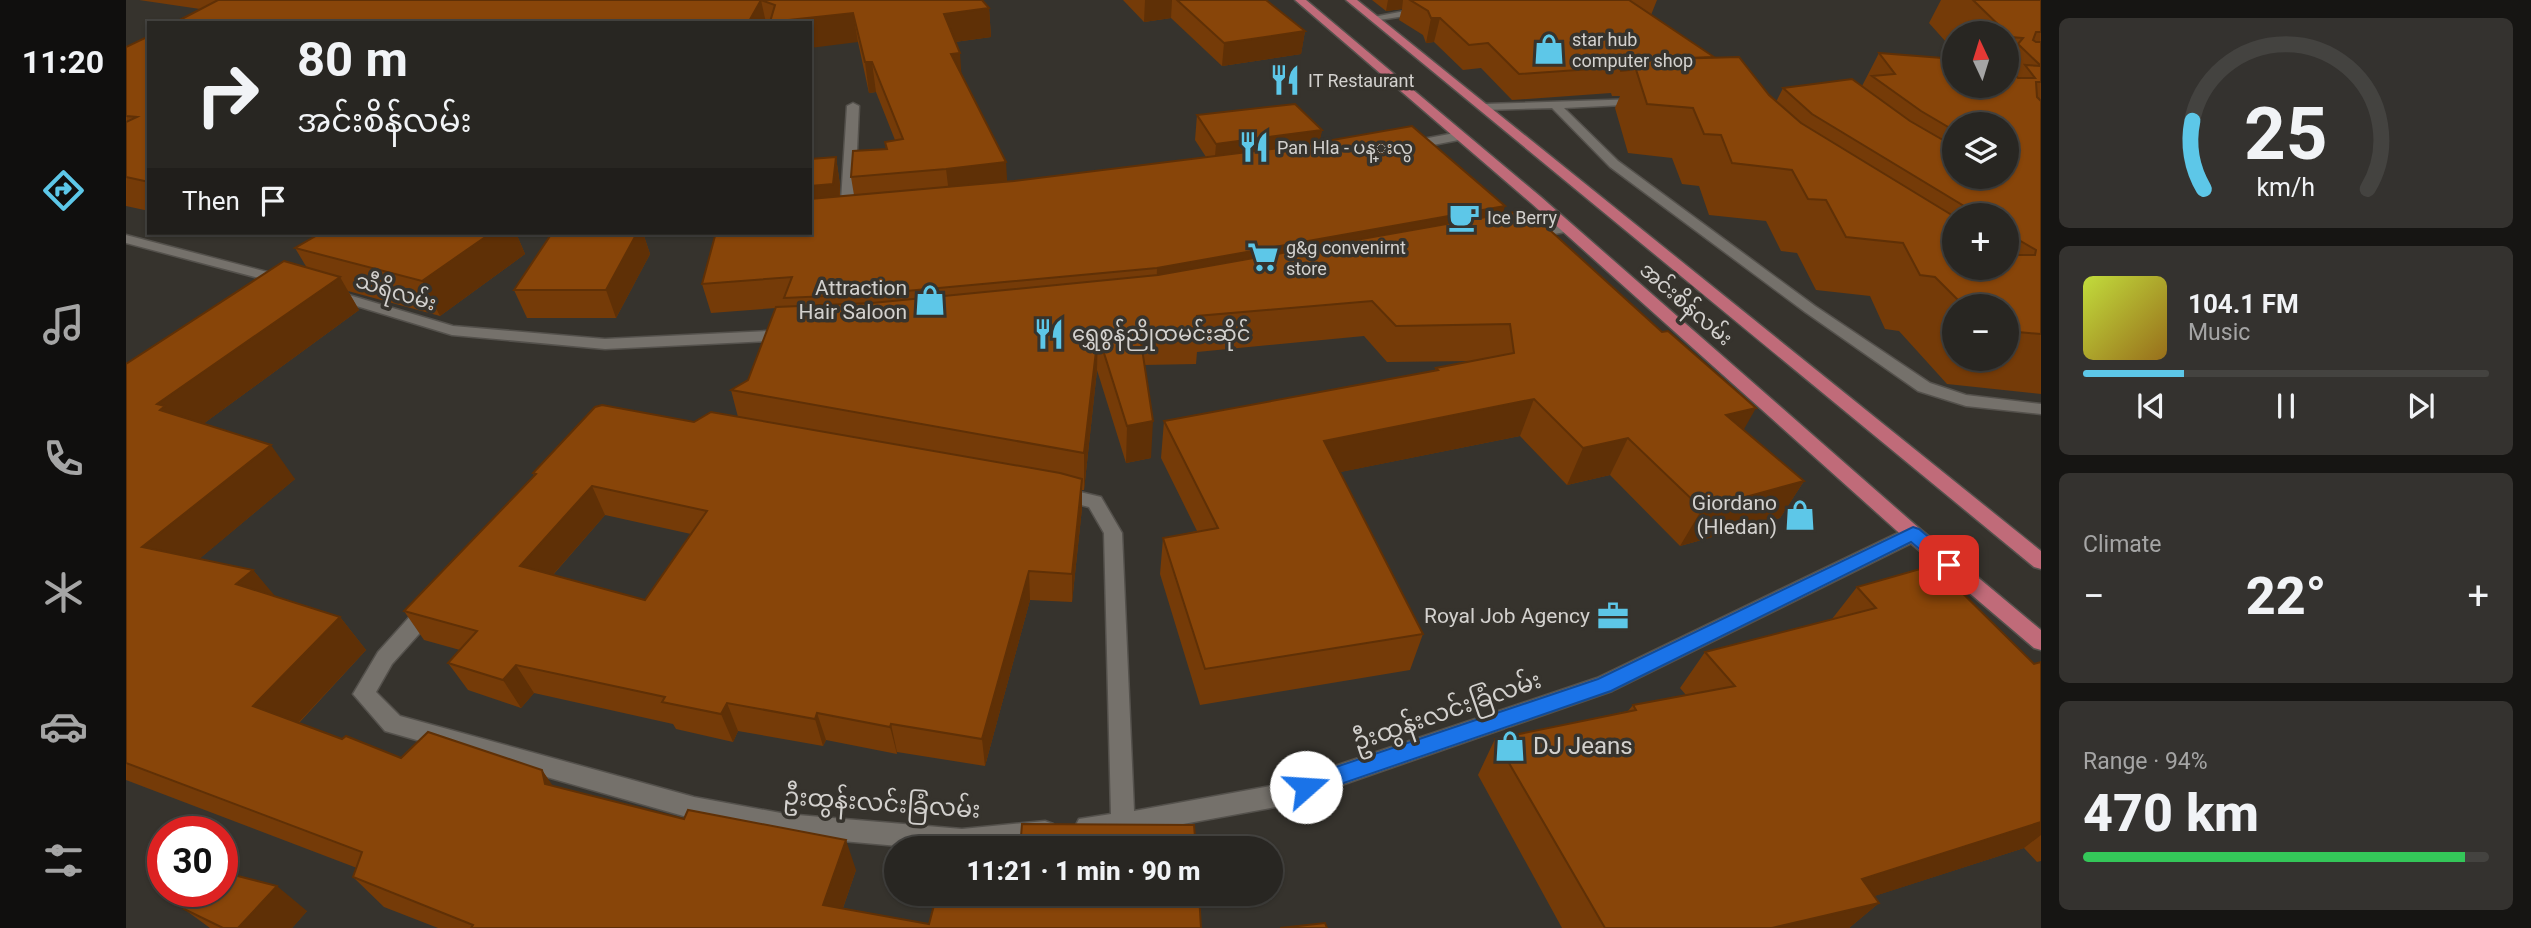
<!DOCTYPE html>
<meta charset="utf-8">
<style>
:root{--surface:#282622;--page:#34322f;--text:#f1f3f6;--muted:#a5a5a5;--line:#444340;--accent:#5dc7e8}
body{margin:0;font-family:Roboto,"Noto Sans Myanmar",sans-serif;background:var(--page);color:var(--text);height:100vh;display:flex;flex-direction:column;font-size:26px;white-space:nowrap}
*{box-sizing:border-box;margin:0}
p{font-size:23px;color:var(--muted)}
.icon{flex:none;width:38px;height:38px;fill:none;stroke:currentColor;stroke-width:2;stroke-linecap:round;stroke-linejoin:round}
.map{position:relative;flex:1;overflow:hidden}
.details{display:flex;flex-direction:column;gap:18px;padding:18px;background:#161513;width:490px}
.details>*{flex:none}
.guide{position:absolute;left:21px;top:21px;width:665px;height:214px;border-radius:0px;box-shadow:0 2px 5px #0004,0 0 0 2px var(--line);background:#282622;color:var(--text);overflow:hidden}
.needle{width:46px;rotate:356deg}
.controls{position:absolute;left:1816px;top:21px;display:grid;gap:14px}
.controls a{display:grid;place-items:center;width:77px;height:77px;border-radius:50%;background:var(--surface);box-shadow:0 2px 5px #0004,0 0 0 2px var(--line);font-size:35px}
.speed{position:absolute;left:21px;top:816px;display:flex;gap:14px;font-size:35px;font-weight:700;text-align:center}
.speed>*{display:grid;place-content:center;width:91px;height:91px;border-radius:50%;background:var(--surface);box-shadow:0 2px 5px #0004,0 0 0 2px var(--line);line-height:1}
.speed .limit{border:10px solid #d22;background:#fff;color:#111}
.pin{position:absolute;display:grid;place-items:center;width:60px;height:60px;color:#fff;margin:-30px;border-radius:14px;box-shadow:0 4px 10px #0006}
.me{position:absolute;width:77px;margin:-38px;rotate:71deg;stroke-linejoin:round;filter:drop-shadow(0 0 5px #0008)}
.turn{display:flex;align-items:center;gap:24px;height:147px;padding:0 35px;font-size:32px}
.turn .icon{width:91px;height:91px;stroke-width:2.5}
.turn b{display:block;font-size:49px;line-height:60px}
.then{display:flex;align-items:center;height:66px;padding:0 35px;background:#0003;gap:14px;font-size:26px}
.big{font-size:52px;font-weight:800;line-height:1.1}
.details .card{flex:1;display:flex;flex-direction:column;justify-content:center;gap:10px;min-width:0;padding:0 24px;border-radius:10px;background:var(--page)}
.details .dial{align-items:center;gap:0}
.dial svg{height:182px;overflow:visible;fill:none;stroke:var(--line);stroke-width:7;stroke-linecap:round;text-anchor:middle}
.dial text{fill:var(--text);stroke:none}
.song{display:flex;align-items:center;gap:21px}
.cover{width:84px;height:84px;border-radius:10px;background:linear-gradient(135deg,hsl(70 70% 55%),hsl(40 70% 35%))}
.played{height:7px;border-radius:4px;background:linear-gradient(90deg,var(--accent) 25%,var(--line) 25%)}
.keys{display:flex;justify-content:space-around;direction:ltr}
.heat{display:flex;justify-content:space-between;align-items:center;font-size:38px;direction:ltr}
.charge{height:10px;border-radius:5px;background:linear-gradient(90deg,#34c759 94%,var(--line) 0)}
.trip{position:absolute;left:758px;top:836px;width:399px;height:70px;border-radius:35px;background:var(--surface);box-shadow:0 2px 5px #0004,0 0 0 2px var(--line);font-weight:800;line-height:70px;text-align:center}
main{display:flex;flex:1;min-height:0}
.tabs{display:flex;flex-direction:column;width:126px;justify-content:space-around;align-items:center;background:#100f0e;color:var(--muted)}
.tabs .icon{width:49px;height:49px}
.tabs .on{color:var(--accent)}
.tabs b{font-size:32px;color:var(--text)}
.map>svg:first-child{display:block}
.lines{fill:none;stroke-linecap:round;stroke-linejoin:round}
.minor-casing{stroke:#54514c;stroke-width:3}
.major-casing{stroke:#54514c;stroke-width:3}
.minor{fill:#75716b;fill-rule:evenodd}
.major{fill:#c06b79;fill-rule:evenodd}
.wall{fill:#753b08;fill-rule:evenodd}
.shaded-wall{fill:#5f3006}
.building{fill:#884509;stroke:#5f3006;stroke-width:2;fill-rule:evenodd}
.route{fill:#1a73e8;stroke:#114b97;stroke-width:2}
.labels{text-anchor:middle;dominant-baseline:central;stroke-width:7;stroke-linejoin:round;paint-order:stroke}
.far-poi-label{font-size:18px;fill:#d3d1ce;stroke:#36332d;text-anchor:start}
.poi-label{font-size:21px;fill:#d3d1ce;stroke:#36332d;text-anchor:end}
.street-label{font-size:21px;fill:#d3d1ce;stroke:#36332d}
.near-street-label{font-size:24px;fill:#d3d1ce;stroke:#36332d}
.near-poi-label{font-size:24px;fill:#d3d1ce;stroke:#36332d;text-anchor:start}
</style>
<main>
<nav class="tabs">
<b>11:20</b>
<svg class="icon on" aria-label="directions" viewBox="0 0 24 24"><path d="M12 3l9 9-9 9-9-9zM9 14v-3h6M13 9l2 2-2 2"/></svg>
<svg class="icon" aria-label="music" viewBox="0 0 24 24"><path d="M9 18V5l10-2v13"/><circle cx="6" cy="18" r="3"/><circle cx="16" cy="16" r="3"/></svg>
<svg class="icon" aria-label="phone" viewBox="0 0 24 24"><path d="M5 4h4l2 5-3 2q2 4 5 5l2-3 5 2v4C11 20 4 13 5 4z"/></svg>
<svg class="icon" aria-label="climate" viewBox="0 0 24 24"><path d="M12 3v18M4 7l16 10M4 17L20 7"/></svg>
<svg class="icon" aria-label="car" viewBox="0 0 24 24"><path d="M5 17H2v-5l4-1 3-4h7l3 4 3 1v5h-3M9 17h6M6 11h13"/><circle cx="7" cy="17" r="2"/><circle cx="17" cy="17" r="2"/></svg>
<svg class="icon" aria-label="filters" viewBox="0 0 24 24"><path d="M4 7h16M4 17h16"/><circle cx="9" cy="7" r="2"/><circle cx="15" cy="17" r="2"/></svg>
</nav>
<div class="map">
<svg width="1915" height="928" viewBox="0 0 1915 928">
<rect width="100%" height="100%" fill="#36332d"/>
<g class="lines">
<defs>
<g id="minor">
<path d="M1295,8L1298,9V13L1247,21L1242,18Z"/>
<path d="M1513,99L1517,100V104L1438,108L1492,161L1689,306L1804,383L1840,395L1915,404V414L1840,406L1792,391L1679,312L1484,167L1426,108L1359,110L1353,107L1359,104Z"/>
<path d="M727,103L733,106L728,217L721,221L714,217L721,106Z"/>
<path d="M1334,132L1340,136L1338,139L1281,150L1275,146L1281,142Z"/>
<path d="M1440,224L1445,225V231L1400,239L1393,235L1400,231Z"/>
<path d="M0,235L164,278L166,281L159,285L0,243Z"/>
<path d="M206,290L327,326L479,339L662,330L670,335L662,340L479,349L326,335L201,297L199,294Z"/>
<path d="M933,487L975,497L996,533L1008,811L1155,784L1471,678L1780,529H1794L1796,534L1794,539L1486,691L1155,806L997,835L961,838L953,835L949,827L953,819L985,814L978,533L963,507L927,498L924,493L927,488Z"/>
<path d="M303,601L310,603L313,609L310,615L266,664L250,692L274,716L568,797L660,814L836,829L919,821L927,824L931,832L927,840L919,843L862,849H806L660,836L568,819L259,731L227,694L252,652L296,603Z"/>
</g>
<g id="major">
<path d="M1169,0H1180L1415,197L1794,529L1915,630V650L1908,648L1780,539L1405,203Z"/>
<path d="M1220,0H1231L1915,551V569L1908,567Z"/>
</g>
</defs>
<use href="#minor" class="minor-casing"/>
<use href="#major" class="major-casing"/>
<use href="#minor" class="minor"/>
<use href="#major" class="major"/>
</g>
<g class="wall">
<path d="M13,0H856L863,8L865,37L829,42L835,75L881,182L1080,157L1069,140L1071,115L1196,130L1193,142L1377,214L1617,430L1678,481L1654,518L1554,546L1484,475L1441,485L1394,436L1214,472L1297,634L1284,670L1074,705L1034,574L1037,538L1071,531L1035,458L1038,421L1309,371L1310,368L1346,361L1261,362L1238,336L1071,352L1070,364L1018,365L1025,458L1000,463L971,370L958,490H956V508L946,602L904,600L859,766L771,752V754L700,740L697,746L612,731L607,742L550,729L547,724L408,693L395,708L342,690L322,663L334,650L298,640L278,611L408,476L407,473L568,422L612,417L605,390L622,380L650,308L585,313L576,284L636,233L710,157L714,185V196L728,195L725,177L760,149L759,142L769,140L750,92L743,93L732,42L684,23H48L74,9ZM479,515L565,534L519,600L427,575Z"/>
<path d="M997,0H1140L1179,31L1175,54L1096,66L1045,18L1018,22Z"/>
<path d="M1246,0H1531L1525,15L1643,95L1650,102L1657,88L1736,86L1753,53L1881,86V33H1829V52L1803,23L1815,0H1915V394L1821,384L1773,331L1759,329L1744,296L1690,290L1671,253L1655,251L1640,221L1583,215L1573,186L1556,184L1546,158L1502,153L1489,108L1494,96H1486L1485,93L1386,100L1355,68L1337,70L1308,42L1300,43L1297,35L1273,20L1276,9L1260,11ZM1829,124H1881V177H1829ZM1829,215H1881V268H1829ZM1829,306H1881V359H1829Z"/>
<path d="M23,36V211L0,206V47Z"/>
<path d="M180,233H390L399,254L314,316L222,291L233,310L77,424L169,479L73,559L127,570L148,596L214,617L240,650L173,723L216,739L275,758L416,770L427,787L730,870L717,908L803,924L1075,928H312L258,907L227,877L231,868L0,780V364L181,268L169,248L190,236Z"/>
<path d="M426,233H517L524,254L490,318H401L388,290Z"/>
<path d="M1731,587L1908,664L1915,662V861L1911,862L1898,848L1748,896L1753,903L1723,928H1436L1352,775L1369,739L1502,711L1507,705L1560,695L1554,688L1579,652L1706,619Z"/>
<path d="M58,909L181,911L166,928H84Z"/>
</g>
<g class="shaded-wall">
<path d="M635,0L640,23H622Z"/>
<path d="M1019,0H1046L1045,18L1018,22Z"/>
<path d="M1262,0H1277L1276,9L1260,11Z"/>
<path d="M863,8L865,37L821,43L818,14Z"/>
<path d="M727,13L732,42L684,48V23H644Z"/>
<path d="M1305,18H1314L1308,42L1300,43Z"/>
<path d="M1179,31L1175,54L1096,66L1098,43Z"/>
<path d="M834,53L836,83L825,54Z"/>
<path d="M739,62H746L750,92L743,93Z"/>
<path d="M1196,130L1191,156L1088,170L1090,144Z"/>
<path d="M710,157L714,185L713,212L684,215V186Z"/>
<path d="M880,162L882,195L824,202L820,169Z"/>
<path d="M1379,206L1371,234L1030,297L1031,268Z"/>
<path d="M365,233H390L399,254L314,316L296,281Z"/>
<path d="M511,233H517L524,254L490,318L480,290Z"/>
<path d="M214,277L233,310L62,435L34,410L31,404Z"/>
<path d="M972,334L971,370L958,490V453Z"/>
<path d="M1408,399L1394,436L1190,477L1198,441Z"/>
<path d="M1630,408L1609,445L1600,415Z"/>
<path d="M1027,421L1025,458L1000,463L1001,426Z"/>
<path d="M1502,438L1484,475L1441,485L1457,448Z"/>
<path d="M145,445L169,479L47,581L16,547Z"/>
<path d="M956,479V508L946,602V574Z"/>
<path d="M1678,481L1654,518L1554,546L1576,509Z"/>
<path d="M466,486L479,515L410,594L394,566Z"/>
<path d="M127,570L155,603L110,584Z"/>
<path d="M903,571L904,600L859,766L856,739Z"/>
<path d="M214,617L240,650L158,738L127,706Z"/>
<path d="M390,665L408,693L395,708L377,680Z"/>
<path d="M601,703L612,731L607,742L595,714Z"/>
<path d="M691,713L700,740L697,746L689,719Z"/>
<path d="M765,724L771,752V754L764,727Z"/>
<path d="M416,770L437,801L419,784Z"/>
<path d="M1915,822V835L1898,848L1699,912L1736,879Z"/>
<path d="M720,840L730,870L710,928L697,905Z"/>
<path d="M151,886L181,911L166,928H112Z"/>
<path d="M1753,903L1723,928H1646Z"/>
</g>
<g class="building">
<path d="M92,0H635L622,23H48Z"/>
<path d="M635,0H856L863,8L818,14L834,53L825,54L880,162L820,169L725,177L727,151L761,149L759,142L777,139L746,62H739L727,13L644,22L649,5Z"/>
<path d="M1051,0H1140L1179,31L1098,43Z"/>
<path d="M1284,0H1503L1588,57L1507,60L1503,70L1495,71L1494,67L1393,74L1362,43L1343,45L1314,18H1305L1302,11Z"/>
<path d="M1847,0H1915V32H1910L1907,40L1910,42H1915V82H1910L1911,97L1915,101V334L1881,331V306H1838L1809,277L1794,275L1777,243L1720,237L1700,200L1682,199L1666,170L1606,163L1595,135L1578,134L1567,108L1521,104L1507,60L1613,57L1643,95L1675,123L1829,217V268H1881V250L1890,255H1909L1910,250L1881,233V215H1853L1686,114L1657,88L1726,79L1784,121L1829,147V177H1881V124H1829V131L1795,111L1746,76L1769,74L1753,53L1829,59V86H1881V67L1892,78H1909L1899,65L1915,66L1892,44L1897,38L1885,37Z"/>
<path d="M23,36V182L0,177V122L11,117L0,116V47Z"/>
<path d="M1169,104L1196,130L1090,144L1071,115Z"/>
<path d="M1286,126L1379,206L1031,268L747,294L658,298L666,277L576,284L589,236L636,233H684V199L888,181L1178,145Z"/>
<path d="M710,157L707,184L684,186V159Z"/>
<path d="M1394,211L1408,224L1415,222L1536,332L1542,331L1630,408L1600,415L1678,481L1576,509L1502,438L1457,448L1408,399L1198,441L1297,634L1079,669L1037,538L1092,528L1038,421L1312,370L1310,368L1388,353L1384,324L1270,326L1246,301L1071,316L1073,328L1013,329L1027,421L1001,426L972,334L958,453L605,390L622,380L650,307L746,303L1032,275Z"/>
<path d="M195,233H365L296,281L169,248Z"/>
<path d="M426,233H511L480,290H388Z"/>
<path d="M158,261L214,277L31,404L39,406L34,410L145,445L16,547L127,570L110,584L214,617L127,706L216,739L220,736L275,758L302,732L416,770L419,784L558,819L562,810L720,840L697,905L803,924L811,894H1073L1075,928H345L347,925L227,877L236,852L0,763V364Z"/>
<path d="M476,405L568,422L585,412L934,473L956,479L946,574L903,571L856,739L765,724L764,727L691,713L689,719L601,703L595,714L536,702L539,697L390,665L377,680L322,663L351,631L278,611L410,474L407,473L469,407ZM466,486L581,511L519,600L394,566Z"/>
<path d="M1808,565L1908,664L1915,662V822L1736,879L1753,903L1646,928H1479L1369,739L1510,710L1507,705L1609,686L1579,652L1750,608L1731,587Z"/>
<path d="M896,824L1068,825L1070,849H894Z"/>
<path d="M96,872L151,886L112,928H97L58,909L76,891H96Z"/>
<path d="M1199,923L1201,928H1154Z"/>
</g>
<path class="route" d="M1787,527L1793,529L1830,560L1832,565L1830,569H1817L1785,542L1485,691L1180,796L1172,793L1169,787L1172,780L1180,777L1472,679Z"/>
<defs>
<symbol id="shop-bare" viewBox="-9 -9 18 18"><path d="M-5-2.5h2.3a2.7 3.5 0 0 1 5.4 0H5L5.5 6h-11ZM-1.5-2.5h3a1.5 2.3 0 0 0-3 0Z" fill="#5dc7e8" stroke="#36332d" stroke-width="2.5" paint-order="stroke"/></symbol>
<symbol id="restaurant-bare" viewBox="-9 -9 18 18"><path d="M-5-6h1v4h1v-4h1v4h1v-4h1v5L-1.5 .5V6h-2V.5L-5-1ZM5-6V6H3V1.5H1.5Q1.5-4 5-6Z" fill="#5dc7e8" stroke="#36332d" stroke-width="2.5" paint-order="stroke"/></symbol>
<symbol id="cafe-bare" viewBox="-9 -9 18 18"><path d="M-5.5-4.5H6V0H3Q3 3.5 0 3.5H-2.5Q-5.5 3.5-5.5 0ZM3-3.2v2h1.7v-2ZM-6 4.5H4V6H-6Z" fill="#5dc7e8" stroke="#36332d" stroke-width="2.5" paint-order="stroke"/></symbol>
<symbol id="supermarket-bare" viewBox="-9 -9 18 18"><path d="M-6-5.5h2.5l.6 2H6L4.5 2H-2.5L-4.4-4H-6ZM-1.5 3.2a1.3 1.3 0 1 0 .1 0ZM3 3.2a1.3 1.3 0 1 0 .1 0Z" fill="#5dc7e8" stroke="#36332d" stroke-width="2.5" paint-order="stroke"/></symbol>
<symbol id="office-bare" viewBox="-9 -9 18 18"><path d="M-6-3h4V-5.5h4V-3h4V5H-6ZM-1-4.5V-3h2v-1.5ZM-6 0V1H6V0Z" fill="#5dc7e8" stroke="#36332d" stroke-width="2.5" paint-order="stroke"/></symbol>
</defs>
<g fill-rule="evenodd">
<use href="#shop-bare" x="1401" y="27" width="44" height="44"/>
<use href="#restaurant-bare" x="1137" y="58" width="44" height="44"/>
<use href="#restaurant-bare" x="1106" y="125" width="44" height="44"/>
<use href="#cafe-bare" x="1316" y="195" width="44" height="44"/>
<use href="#supermarket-bare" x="1115" y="235" width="44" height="44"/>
<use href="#shop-bare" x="782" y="278" width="44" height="44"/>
<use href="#restaurant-bare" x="901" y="312" width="44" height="44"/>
<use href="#shop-bare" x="1652" y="493" width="44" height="44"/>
<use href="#office-bare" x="1465" y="594" width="44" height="44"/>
<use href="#shop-bare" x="1362" y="724" width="44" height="44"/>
</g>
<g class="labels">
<g class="far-poi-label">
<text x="1446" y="39">star hub<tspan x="1446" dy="21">computer shop</tspan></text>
<text x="1182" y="80">IT Restaurant</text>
<text x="1151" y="147">Pan Hla - ပန္းလွ</text>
<text x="1361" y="217">Ice Berry</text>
<text x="1160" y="247">g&amp;g convenirnt<tspan x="1160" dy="21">store</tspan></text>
</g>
<g class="poi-label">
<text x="781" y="288">Attraction<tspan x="781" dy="24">Hair Saloon</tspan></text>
<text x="946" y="334" text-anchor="start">ရွှေစွန်ညိုထမင်းဆိုင်</text>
<text x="1651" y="503">Giordano<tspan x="1651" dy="24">(Hledan)</tspan></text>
<text x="1464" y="616">Royal Job Agency</text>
</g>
<g class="street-label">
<text transform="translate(270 292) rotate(17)">သီရိလမ်း</text>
<text transform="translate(1560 304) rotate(41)">အင်းစိန်လမ်း</text>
</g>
<g class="near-street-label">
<text transform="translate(1321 711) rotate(-19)">ဦးထွန်းလင်းခြံလမ်း</text>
<text transform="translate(756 803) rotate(4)">ဦးထွန်းလင်းခြံလမ်း</text>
</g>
<g class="near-poi-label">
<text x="1407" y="746">DJ Jeans</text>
</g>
</g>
</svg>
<div class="controls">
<a><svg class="needle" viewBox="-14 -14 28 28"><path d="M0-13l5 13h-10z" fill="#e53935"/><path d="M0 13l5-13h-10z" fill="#a5a5a5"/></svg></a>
<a><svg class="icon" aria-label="layers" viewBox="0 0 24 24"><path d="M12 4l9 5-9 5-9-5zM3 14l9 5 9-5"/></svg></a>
<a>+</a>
<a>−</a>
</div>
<div class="speed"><div class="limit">30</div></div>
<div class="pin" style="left:1823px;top:565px;background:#d93025"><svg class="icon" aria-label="arrive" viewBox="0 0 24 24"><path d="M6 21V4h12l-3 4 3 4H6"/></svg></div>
<svg class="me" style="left:1180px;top:787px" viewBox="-20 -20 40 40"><circle r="19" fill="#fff"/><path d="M0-13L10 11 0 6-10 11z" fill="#1a73e8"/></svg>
<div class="trip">11:21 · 1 min · 90 m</div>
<div class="guide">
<div class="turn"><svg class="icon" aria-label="right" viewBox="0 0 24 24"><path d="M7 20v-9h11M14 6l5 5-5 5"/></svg><div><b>80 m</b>အင်းစိန်လမ်း</div></div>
<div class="then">Then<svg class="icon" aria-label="arrive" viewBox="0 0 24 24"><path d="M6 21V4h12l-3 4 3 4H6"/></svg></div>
</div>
</div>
<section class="details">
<div class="card dial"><svg viewBox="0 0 100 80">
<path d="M14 69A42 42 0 1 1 86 69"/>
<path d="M14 69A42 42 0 0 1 9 39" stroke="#5dc7e8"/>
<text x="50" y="56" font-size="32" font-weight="700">25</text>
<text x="50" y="72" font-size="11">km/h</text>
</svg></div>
<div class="card">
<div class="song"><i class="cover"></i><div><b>104.1 FM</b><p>Music</p></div></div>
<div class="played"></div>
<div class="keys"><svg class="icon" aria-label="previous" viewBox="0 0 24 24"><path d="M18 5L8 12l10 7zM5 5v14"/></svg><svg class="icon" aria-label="pause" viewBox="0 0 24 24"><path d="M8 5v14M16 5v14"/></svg><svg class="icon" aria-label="next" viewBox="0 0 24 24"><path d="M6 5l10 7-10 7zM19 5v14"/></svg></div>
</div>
<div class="card"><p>Climate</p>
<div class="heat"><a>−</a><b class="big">22°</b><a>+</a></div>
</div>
<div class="card"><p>Range · 94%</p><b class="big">470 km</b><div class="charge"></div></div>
</section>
</main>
